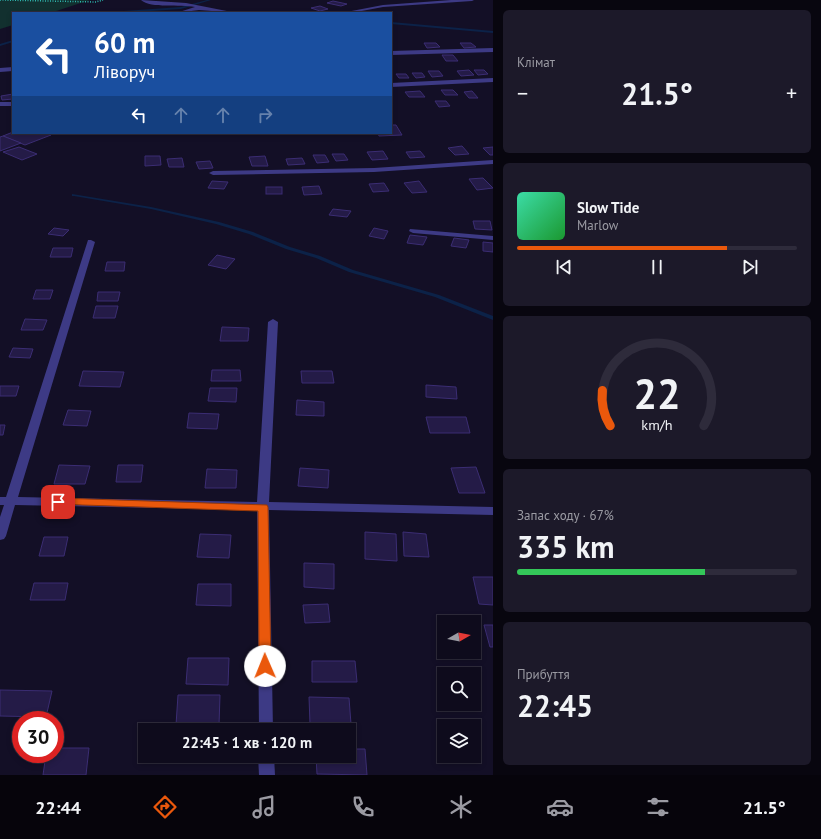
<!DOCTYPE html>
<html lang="uk">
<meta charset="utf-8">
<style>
:root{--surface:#0e0b1c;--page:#1c1929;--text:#f1f3f6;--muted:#9b9ba3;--line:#2e2b3b;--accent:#ea580c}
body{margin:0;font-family:"PT Sans",sans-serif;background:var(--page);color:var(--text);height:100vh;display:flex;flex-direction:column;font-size:15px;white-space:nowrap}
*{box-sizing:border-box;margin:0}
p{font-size:13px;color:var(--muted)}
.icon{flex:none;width:22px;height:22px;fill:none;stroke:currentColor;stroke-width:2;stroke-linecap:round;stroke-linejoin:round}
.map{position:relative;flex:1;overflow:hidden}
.details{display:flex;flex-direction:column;gap:10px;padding:10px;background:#08060f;width:328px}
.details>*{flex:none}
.guide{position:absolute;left:12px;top:12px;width:380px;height:122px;border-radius:0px;box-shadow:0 2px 6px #0003,0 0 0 1px var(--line);background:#1a4fa0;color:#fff;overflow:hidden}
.needle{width:26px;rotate:81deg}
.tools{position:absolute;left:437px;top:615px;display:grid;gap:8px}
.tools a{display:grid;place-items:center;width:44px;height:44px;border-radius:0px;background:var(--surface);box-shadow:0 2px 6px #0003,0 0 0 1px var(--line);font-size:20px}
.speed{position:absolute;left:12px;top:711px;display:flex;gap:8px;font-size:20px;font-weight:700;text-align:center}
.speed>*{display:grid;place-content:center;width:52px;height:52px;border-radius:50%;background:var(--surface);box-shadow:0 2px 6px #0003,0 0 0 1px var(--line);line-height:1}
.speed .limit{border:6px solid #d22;background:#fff;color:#111}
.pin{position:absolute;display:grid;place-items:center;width:34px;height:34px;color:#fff;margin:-17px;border-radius:8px;box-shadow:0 2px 6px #0006}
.me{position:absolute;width:44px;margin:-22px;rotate:359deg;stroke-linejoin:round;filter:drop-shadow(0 0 3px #0008)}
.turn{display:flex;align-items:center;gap:14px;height:84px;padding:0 16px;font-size:18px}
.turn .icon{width:52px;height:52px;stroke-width:2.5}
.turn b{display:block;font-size:28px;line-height:34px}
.lanes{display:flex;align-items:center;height:38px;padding:0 16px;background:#0003;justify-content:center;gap:20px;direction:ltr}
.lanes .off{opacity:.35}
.big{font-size:30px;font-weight:600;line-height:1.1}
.details .tile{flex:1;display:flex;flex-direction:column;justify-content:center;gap:6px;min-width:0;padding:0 14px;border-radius:6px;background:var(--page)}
.details .dial{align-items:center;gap:0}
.dial svg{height:104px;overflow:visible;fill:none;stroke:var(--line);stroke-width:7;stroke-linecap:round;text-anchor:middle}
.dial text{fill:var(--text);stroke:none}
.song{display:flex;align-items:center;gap:12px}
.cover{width:48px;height:48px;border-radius:6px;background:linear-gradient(135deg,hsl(160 70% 55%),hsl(130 70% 35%))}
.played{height:4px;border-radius:2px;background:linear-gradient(90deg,var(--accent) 75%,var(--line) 75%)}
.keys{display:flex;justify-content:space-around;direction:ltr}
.heat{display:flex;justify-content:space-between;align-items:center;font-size:22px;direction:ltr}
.charge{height:6px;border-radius:3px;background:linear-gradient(90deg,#34c759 67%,var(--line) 0)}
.trip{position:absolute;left:138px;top:723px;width:218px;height:40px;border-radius:0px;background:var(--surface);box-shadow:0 2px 6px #0003,0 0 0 1px var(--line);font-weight:600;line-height:40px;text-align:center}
.dock{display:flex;height:64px;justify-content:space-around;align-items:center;background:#06040b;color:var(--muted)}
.dock .icon{width:28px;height:28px}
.dock .on{color:var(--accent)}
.dock b{font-size:18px;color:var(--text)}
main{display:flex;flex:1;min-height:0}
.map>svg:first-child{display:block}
.green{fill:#12302f}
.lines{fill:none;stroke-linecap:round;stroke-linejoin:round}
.stream{fill:#0c2248;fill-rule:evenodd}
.building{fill:#241b47;stroke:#3b2d73}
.path{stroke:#2fb8b0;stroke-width:1.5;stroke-dasharray:1 1.5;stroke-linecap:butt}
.minor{fill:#3d3a85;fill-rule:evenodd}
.route{fill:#ea580c;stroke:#983908}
</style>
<main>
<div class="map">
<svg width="493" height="775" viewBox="0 0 493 775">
<rect width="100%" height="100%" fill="#130f26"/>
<path class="green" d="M0,0H90L50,13H13V25L0,29Z"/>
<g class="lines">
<g class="stream">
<path d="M207,0H211L181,9L122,13H108L109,12L181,7Z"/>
<path d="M391,22L493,31V33L391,24Z"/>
<path d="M13,40V42L0,46V44Z"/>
<path d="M72,194L151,207L219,222L253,232L290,247L320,256L353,270L439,295L493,316V320L435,297L349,272L316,258L286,249L249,234L216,224L151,209L74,196H72Z"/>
</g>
</g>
<g class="building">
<path d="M333,1L347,4L341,6L327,3Z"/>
<path d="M320,6L328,9L320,11L311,8Z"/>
<path d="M424,43H436L440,47L427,48Z"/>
<path d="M460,43H471L476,47L464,48Z"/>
<path d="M442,55H453L458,61H446Z"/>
<path d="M469,70L474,75L461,76L457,71Z"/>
<path d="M474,70H484L488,74L478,75Z"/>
<path d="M428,71H439L443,76L432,77Z"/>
<path d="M412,73H422L425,77L416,78Z"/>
<path d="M396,74H406L409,78H399Z"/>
<path d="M441,90H453L458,95H445Z"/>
<path d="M420,91L425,97H409L405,92Z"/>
<path d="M472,91L478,98H469L464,92Z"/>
<path d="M13,94V99L2,100L1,96Z"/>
<path d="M435,101H446L450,106L439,107Z"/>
<path d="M391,125H396L402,135L379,136L378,133H391Z"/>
<path d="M13,132L45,133L51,135L25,145L3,136Z"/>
<path d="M3,136L21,143L0,151V137Z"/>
<path d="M462,146L469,154L455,155L448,148Z"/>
<path d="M19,147L37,154L22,160L3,152Z"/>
<path d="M493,147V155H490L483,148Z"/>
<path d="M383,151L388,159L372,160L367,152Z"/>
<path d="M420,151L425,157L410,158L406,152Z"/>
<path d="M332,154H344L348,160L336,161Z"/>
<path d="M313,155H325L329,162L317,163Z"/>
<path d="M145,156H160L161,165L145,166Z"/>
<path d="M265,156L268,166H252L249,157Z"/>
<path d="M182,158L184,167H169L167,159Z"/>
<path d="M302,158L305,164L288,165L286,159Z"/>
<path d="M210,161L213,168L199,169L196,162Z"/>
<path d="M483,178L493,188L477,190L469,179Z"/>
<path d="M212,181L228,182L224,189L208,188Z"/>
<path d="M419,181L427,192L412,193L404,183Z"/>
<path d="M384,183L389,191L373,192L369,184Z"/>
<path d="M319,186L322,194L304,195L302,187Z"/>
<rect x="266" y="187" width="16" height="7"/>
<path d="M333,209L351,211L347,217L329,215Z"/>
<path d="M473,221H490L492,230L475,229Z"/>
<path d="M54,228L69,230L63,236L48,234Z"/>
<path d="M374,228L388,231L384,239L369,236Z"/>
<path d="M410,235L427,237L423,245L407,243Z"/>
<path d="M454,238L469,240L466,248L451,246Z"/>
<path d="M483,242L493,243V252L483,251Z"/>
<path d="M53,248H73L71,257H50Z"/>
<path d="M217,255L235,259L226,269L208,265Z"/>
<path d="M107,262H125L124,271H105Z"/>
<path d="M36,290H53L50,299H33Z"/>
<path d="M98,292H120L118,301H97Z"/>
<path d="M96,306H118L115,318H93Z"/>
<path d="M25,319L47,320L43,330H21Z"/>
<path d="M222,327L249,328L248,341H220Z"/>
<path d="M13,348L33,349L30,358L9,357Z"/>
<path d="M212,370H240L241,381H211Z"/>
<path d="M83,371L124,372L120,387L79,386Z"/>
<path d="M301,371H332L334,383H302Z"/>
<path d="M426,385L456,387L457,399L426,397Z"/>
<path d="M0,386H19L16,396H0Z"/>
<path d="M210,388H237L236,402L208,401Z"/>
<path d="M297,400L324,402V416L296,415Z"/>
<path d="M68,410L91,411L87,426L63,425Z"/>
<path d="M189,413L219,414L217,429L187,428Z"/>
<path d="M426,417H466L470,433H430Z"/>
<path d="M0,425H5L3,435H0Z"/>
<path d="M59,465L90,466L85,484H54Z"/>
<path d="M118,465H143L141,482H116Z"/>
<path d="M476,467L485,493H459L451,468Z"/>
<path d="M300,468L329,470L328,488L298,486Z"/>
<path d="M207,469L237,470L236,488H205Z"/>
<path d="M365,532L396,534L397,561L365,559Z"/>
<path d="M403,532L426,534L429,557L404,556Z"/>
<path d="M200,534L231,535L229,558L197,557Z"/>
<path d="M44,537H68L64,556H39Z"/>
<path d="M304,563L334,564V589L304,587Z"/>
<path d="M473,577H493V605L479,604Z"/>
<path d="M34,583H68L65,600H30Z"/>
<path d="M198,584H231V606L196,605Z"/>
<path d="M328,604L330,622L305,623L303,605Z"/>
<path d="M484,625H493V647H490Z"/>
<path d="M188,658H229L228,685L186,684Z"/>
<path d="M312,661H355L357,682H312Z"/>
<path d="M0,690L52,691L46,717L0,716Z"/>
<path d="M178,695H220L219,725H176Z"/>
<path d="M309,697L349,698L351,724H310Z"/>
<path d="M55,748H89L86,775H43L46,754H55Z"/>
<path d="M349,749H365L367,775L317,774L316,756H349Z"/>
</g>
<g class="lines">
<path class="path" d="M0,0L96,2L103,0"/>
<g class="minor">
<path d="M141,0L186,3L237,13L199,10L176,13L195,7C180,4 151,9 141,0Z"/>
<path d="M451,0H474L472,1L383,7L351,13H341L383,5Z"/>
<path d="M493,48V52L391,55V51Z"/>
<path d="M13,67V71L0,72V68Z"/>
<path d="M493,78V82L391,87V83Z"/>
<rect x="0" y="102" width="13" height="4"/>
<path d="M493,160V164L374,172L213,175L209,173L213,171L374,168Z"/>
<path d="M410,229L493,236V240L413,233L409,231Z"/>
<path d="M88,240H91L95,242L18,497L257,502L268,322L273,319L278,322L269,502L493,507V515L269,510L273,730H259L257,510L15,505L6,536L4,539L0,540V517L4,505H0V497H6Z"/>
<path d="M258,756H274L275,775H259Z"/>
</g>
</g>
<path class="route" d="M58,498L267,505L268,507L271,666L270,670L265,671L261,670L259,666L258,511L54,504L52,502L54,499Z"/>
</svg>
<div class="tools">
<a><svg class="needle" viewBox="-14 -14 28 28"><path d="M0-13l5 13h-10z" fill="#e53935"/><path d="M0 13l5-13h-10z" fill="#9b9ba3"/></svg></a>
<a><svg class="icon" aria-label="search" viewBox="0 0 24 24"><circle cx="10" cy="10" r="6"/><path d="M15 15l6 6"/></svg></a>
<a><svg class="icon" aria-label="layers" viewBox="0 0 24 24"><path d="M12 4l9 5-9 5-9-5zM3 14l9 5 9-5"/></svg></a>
</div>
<div class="speed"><div class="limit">30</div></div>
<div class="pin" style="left:58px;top:502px;background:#d93025"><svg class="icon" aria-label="arrive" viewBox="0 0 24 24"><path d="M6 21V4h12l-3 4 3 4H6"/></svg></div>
<svg class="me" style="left:265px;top:666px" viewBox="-20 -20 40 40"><circle r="19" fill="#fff"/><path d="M0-13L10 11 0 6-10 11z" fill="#ea580c"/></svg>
<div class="trip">22:45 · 1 хв · 120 m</div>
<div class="guide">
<div class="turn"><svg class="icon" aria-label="left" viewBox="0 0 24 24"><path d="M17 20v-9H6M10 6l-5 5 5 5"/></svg><div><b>60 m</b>Ліворуч</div></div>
<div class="lanes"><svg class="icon" aria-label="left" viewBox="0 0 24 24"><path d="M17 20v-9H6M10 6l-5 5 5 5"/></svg><svg class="icon off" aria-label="ahead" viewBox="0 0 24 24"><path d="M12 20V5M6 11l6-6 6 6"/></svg><svg class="icon off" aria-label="ahead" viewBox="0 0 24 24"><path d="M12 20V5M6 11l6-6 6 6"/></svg><svg class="icon off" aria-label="right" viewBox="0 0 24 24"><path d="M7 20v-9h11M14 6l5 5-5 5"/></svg></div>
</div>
</div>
<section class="details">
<div class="tile"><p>Клімат</p>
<div class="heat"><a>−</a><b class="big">21.5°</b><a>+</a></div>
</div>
<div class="tile">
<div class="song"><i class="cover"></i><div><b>Slow Tide</b><p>Marlow</p></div></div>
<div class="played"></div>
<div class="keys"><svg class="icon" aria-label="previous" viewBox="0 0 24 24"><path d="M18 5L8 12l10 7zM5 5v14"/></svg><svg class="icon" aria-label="pause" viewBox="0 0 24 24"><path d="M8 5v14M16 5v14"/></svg><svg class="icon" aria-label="next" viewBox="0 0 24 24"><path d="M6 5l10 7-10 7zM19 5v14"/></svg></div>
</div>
<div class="tile dial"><svg viewBox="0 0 100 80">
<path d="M14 69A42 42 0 1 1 86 69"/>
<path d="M14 69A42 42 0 0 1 8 42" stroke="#ea580c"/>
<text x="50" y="56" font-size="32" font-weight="700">22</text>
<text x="50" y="72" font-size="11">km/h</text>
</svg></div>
<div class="tile"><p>Запас ходу · 67%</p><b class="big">335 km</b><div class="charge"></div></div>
<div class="tile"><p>Прибуття</p><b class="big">22:45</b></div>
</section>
</main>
<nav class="dock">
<b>22:44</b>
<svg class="icon on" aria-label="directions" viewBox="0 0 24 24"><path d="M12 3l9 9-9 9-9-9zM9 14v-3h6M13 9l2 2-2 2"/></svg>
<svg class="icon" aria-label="music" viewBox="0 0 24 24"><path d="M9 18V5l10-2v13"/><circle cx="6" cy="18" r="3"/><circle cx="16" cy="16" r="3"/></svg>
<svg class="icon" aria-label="phone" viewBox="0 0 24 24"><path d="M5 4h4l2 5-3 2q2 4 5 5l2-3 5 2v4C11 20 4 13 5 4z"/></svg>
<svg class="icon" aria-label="climate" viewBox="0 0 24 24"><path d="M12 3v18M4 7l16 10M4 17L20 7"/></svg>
<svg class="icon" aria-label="car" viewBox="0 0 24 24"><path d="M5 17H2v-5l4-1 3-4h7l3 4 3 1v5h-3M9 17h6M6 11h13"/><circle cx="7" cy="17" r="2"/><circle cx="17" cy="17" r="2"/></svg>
<svg class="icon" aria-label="filters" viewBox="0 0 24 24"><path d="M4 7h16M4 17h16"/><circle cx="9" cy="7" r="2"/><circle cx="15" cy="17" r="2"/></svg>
<b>21.5°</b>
</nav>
